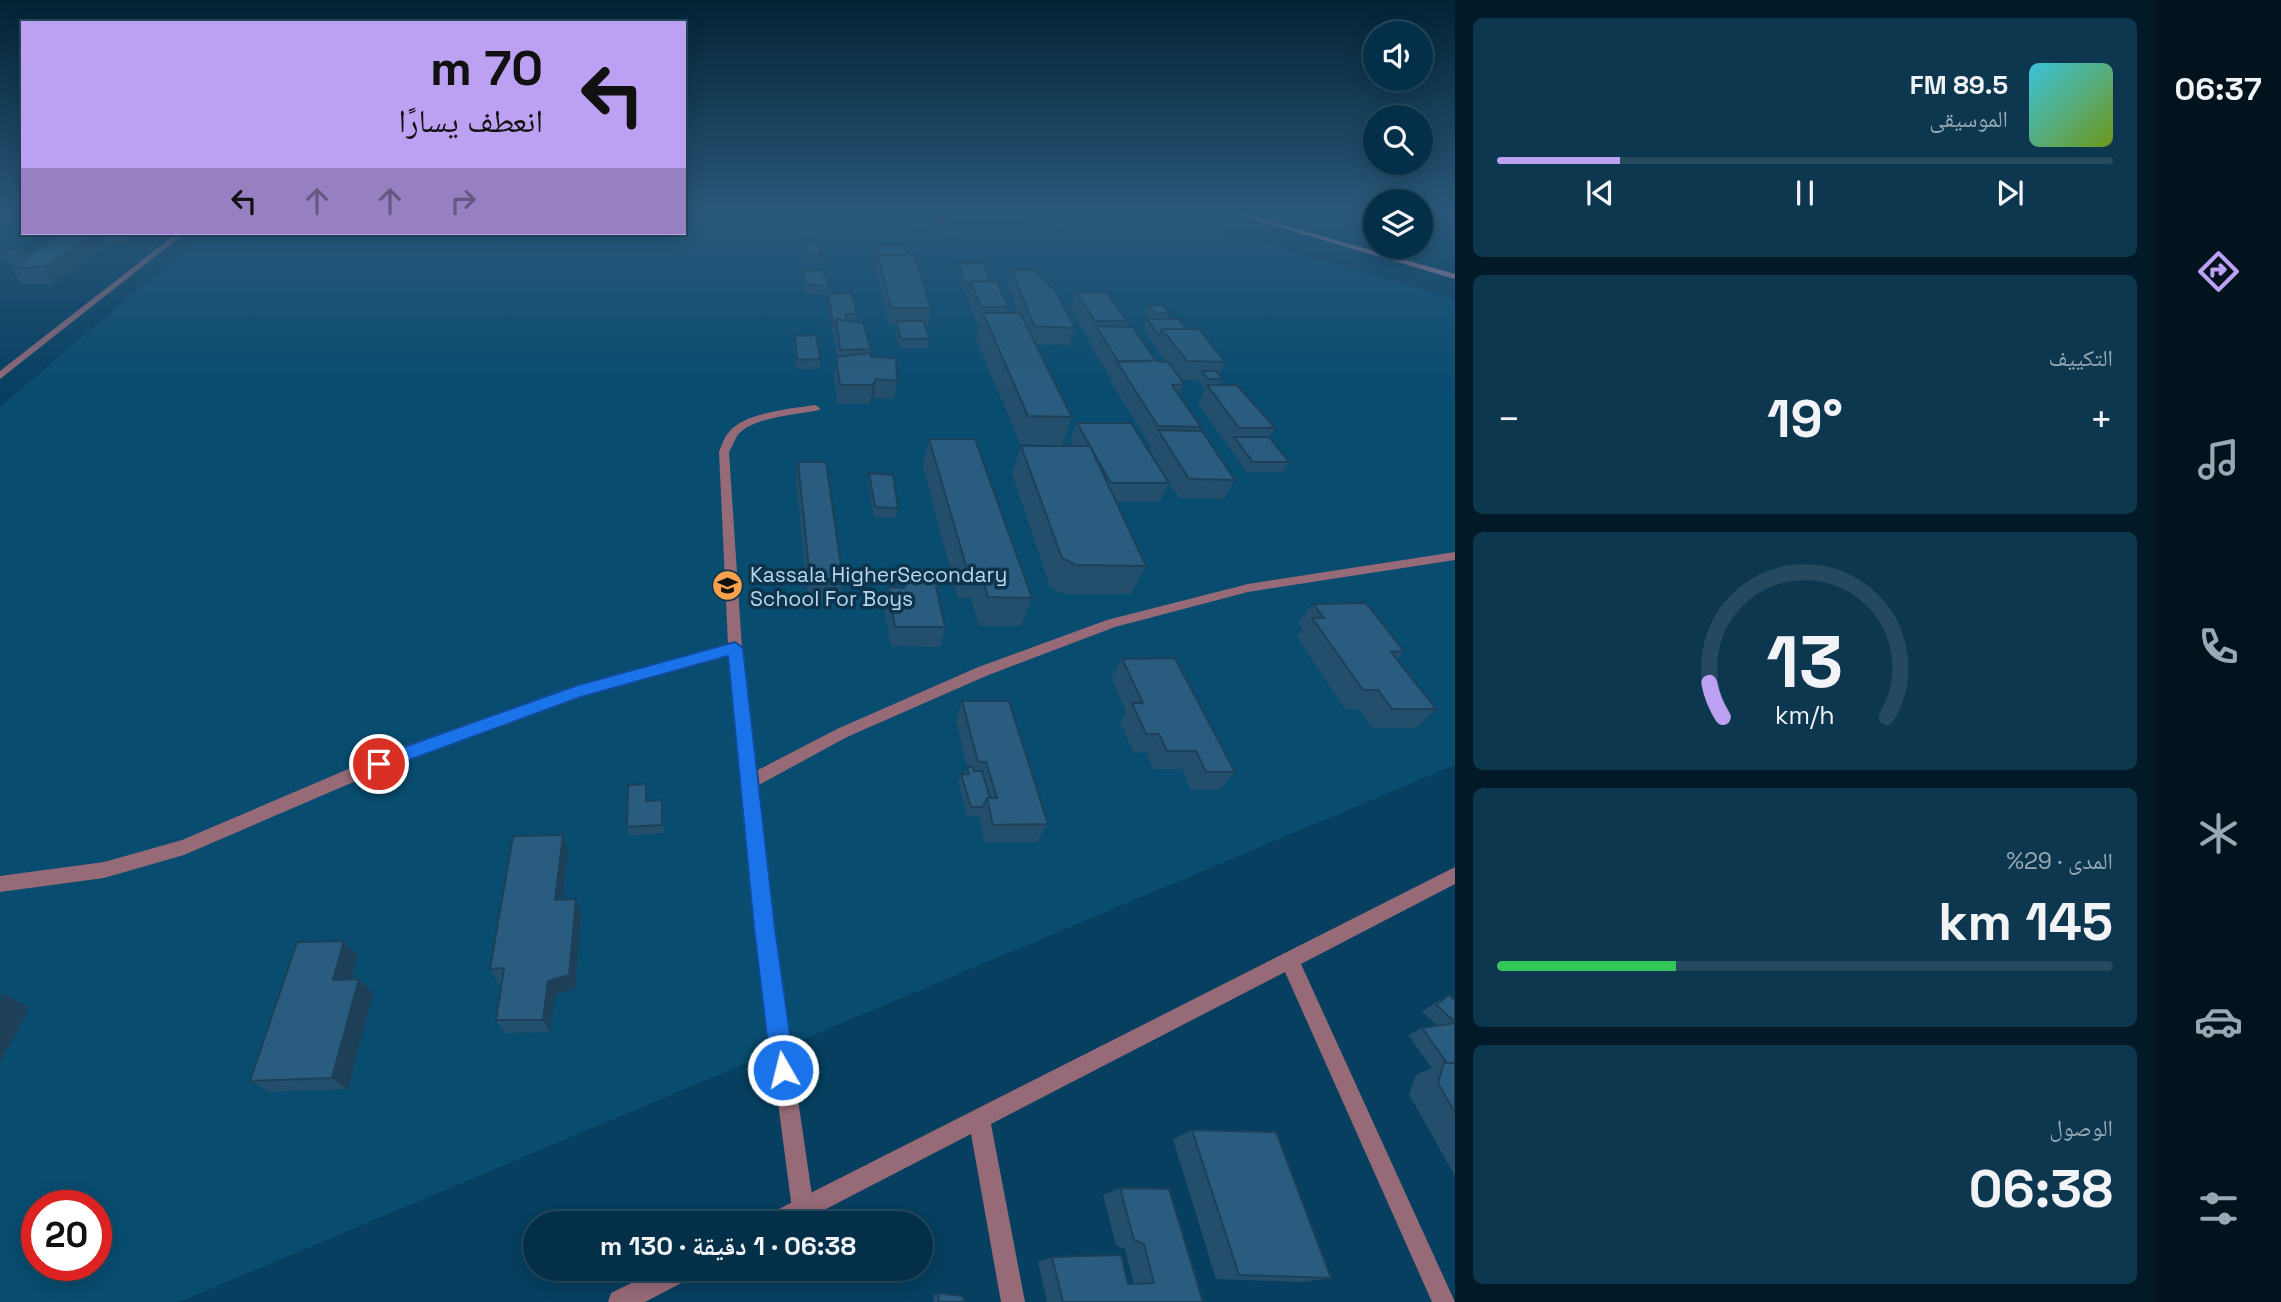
<!DOCTYPE html>
<html lang="ar">
<meta charset="utf-8">
<style>
:root{--surface:#042f48;--page:#0d374f;--text:#f1f3f6;--muted:#97a9b4;--line:#254a60;--accent:#bca0f2}
body{margin:0;font-family:"Space Grotesk","Noto Naskh Arabic",sans-serif;background:var(--page);color:var(--text);direction:rtl;height:100vh;display:flex;flex-direction:column;font-size:26px;white-space:nowrap}
*{box-sizing:border-box;margin:0}
p{font-size:23px;color:var(--muted)}
.icon{flex:none;width:38px;height:38px;fill:none;stroke:currentColor;stroke-width:2;stroke-linecap:round;stroke-linejoin:round}
.map{position:relative;flex:1;overflow:hidden;direction:ltr}
.details{display:flex;flex-direction:column;gap:18px;padding:18px;background:#021a28;width:700px}
.details>*{flex:none}
.banner{position:absolute;left:21px;top:21px;width:665px;height:214px;border-radius:0px;box-shadow:0 4px 18px #0003,0 0 0 2px var(--line);direction:rtl;background:#bca0f2;color:#111;overflow:hidden}
.controls{position:absolute;left:1363px;top:21px;display:grid;gap:14px}
.controls a{display:grid;place-items:center;width:70px;height:70px;border-radius:50%;background:var(--surface);box-shadow:0 4px 18px #0003,0 0 0 2px var(--line);font-size:35px}
.speed{position:absolute;left:21px;top:1190px;display:flex;gap:14px;font-size:35px;font-weight:700;text-align:center}
.speed>*{display:grid;place-content:center;width:91px;height:91px;border-radius:50%;background:var(--surface);box-shadow:0 4px 18px #0003,0 0 0 2px var(--line);line-height:1}
.speed .limit{border:10px solid #d22;background:#fff;color:#111}
.pin{position:absolute;display:grid;place-items:center;width:60px;height:60px;color:#fff;margin:-30px;border:4px solid #fff;border-radius:50%;box-shadow:0 2px 7px #0007}
.me{position:absolute;width:77px;margin:-38px;rotate:352deg;stroke-linejoin:round;filter:drop-shadow(0 0 5px #0008)}
.turn{display:flex;align-items:center;gap:24px;height:147px;padding:0 28px;font-size:32px}
.turn .icon{width:91px;height:91px;stroke-width:2.5}
.turn b{display:block;font-size:49px;line-height:60px}
.lanes{display:flex;align-items:center;height:66px;padding:0 28px;background:#0003;justify-content:center;gap:35px;direction:ltr}
.lanes .off{opacity:.35}
.big{font-size:52px;font-weight:800;line-height:1.1}
.details .card{flex:1;display:flex;flex-direction:column;justify-content:center;gap:10px;min-width:0;padding:0 24px;border-radius:10px;background:var(--page)}
.details .dial{align-items:center;gap:0}
.dial svg{height:182px;overflow:visible;fill:none;stroke:var(--line);stroke-width:7;stroke-linecap:round;text-anchor:middle}
.dial text{fill:var(--text);stroke:none}
.song{display:flex;align-items:center;gap:21px}
.cover{width:84px;height:84px;border-radius:10px;background:linear-gradient(135deg,hsl(190 70% 55%),hsl(80 70% 35%))}
.played{height:7px;border-radius:4px;background:linear-gradient(90deg,var(--accent) 20%,var(--line) 20%)}
.keys{display:flex;justify-content:space-around;direction:ltr}
.heat{display:flex;justify-content:space-between;align-items:center;font-size:38px;direction:ltr}
.charge{height:10px;border-radius:5px;background:linear-gradient(90deg,#34c759 29%,var(--line) 0)}
.trip{position:absolute;left:523px;top:1211px;width:410px;height:70px;border-radius:35px;background:var(--surface);box-shadow:0 4px 18px #0003,0 0 0 2px var(--line);font-weight:800;line-height:70px;text-align:center;direction:rtl}
main{display:flex;flex:1;min-height:0}
.tabs{display:flex;flex-direction:column;width:126px;justify-content:space-around;align-items:center;background:#02131d;color:var(--muted)}
.tabs .icon{width:49px;height:49px}
.tabs .active{color:var(--accent)}
.tabs b{font-size:32px;color:var(--text)}
.map>svg:first-child{display:block}
.built{fill:#084c70;fill-rule:evenodd}
.green{fill:#905518}
.lines{fill:none;stroke-linecap:round;stroke-linejoin:round}
.lane{fill:#966a76;fill-rule:evenodd}
.street{fill:#966a76;fill-rule:evenodd}
.secondary{fill:#c88397;fill-rule:evenodd}
.wall{fill:#234f6c}
.shaded-wall{fill:#1d4058}
.building{fill:#295c7e;stroke:#1d4058;stroke-width:2}
.route{fill:#1a73e8;stroke:#114b97;stroke-width:2}
.labels{text-anchor:middle;dominant-baseline:central;stroke-width:7;stroke-linejoin:round;paint-order:stroke}
.poi-label{font-size:21px;fill:#bcd6ea;stroke:#0c344d;text-anchor:start}
</style>
<main>
<nav class="tabs">
<b>06:37</b>
<svg class="icon active" aria-label="directions" viewBox="0 0 24 24"><path d="M12 3l9 9-9 9-9-9zM9 14v-3h6M13 9l2 2-2 2"/></svg>
<svg class="icon" aria-label="music" viewBox="0 0 24 24"><path d="M9 18V5l10-2v13"/><circle cx="6" cy="18" r="3"/><circle cx="16" cy="16" r="3"/></svg>
<svg class="icon" aria-label="phone" viewBox="0 0 24 24"><path d="M5 4h4l2 5-3 2q2 4 5 5l2-3 5 2v4C11 20 4 13 5 4z"/></svg>
<svg class="icon" aria-label="climate" viewBox="0 0 24 24"><path d="M12 3v18M4 7l16 10M4 17L20 7"/></svg>
<svg class="icon" aria-label="car" viewBox="0 0 24 24"><path d="M5 17H2v-5l4-1 3-4h7l3 4 3 1v5h-3M9 17h6M6 11h13"/><circle cx="7" cy="17" r="2"/><circle cx="17" cy="17" r="2"/></svg>
<svg class="icon" aria-label="filters" viewBox="0 0 24 24"><path d="M4 7h16M4 17h16"/><circle cx="9" cy="7" r="2"/><circle cx="15" cy="17" r="2"/></svg>
</nav>
<section class="details">
<div class="card">
<div class="song"><i class="cover"></i><div><b>89.5 FM</b><p>الموسيقى</p></div></div>
<div class="played"></div>
<div class="keys"><svg class="icon" aria-label="previous" viewBox="0 0 24 24"><path d="M18 5L8 12l10 7zM5 5v14"/></svg><svg class="icon" aria-label="pause" viewBox="0 0 24 24"><path d="M8 5v14M16 5v14"/></svg><svg class="icon" aria-label="next" viewBox="0 0 24 24"><path d="M6 5l10 7-10 7zM19 5v14"/></svg></div>
</div>
<div class="card"><p>التكييف</p>
<div class="heat"><a>−</a><b class="big">19°</b><a>+</a></div>
</div>
<div class="card dial"><svg viewBox="0 0 100 80">
<path d="M14 69A42 42 0 1 1 86 69"/>
<path d="M14 69A42 42 0 0 1 8 54" stroke="#bca0f2"/>
<text x="50" y="56" font-size="32" font-weight="700">13</text>
<text x="50" y="72" font-size="11">km/h</text>
</svg></div>
<div class="card"><p>المدى · 29%</p><b class="big">145 km</b><div class="charge"></div></div>
<div class="card"><p>الوصول</p><b class="big">06:38</b></div>
</section>
<div class="map">
<svg width="1455" height="1302" viewBox="0 0 1455 1302">
<rect width="100%" height="100%" fill="#063f60"/>
<path class="built" d="M684,211H1153L1455,299V765L179,1302H0V407L204,233H684ZM37,1206H96V1265H37Z"/>
<path class="green" d="M936,211H1035L1046,229L942,228Z"/>
<g class="lines">
<path class="lane" d="M815,405L820,408L819,410C797,415 750,417 737,436C734,441 732,447 729,452L742,648L756,771L837,729L976,668L1107,620L1248,584L1455,552V560L1248,592L1115,627L986,676L847,737L757,786L773,928L814,1209L811,1217L803,1220L795,1217L792,1209L755,928L729,655L580,697L407,759L184,855L104,878L0,892V876L104,862L182,840L395,749L578,686L728,645L719,452C722,445 724,437 729,432C745,412 791,409 815,405Z"/>
<g class="street">
<path d="M177,233H185L0,379V371Z"/>
<path d="M1455,867V884L1301,964L1455,1302H1432L1285,972L991,1124L1025,1302H1001L971,1134L799,1223H764L767,1215Z"/>
<path d="M660,1269H697L693,1277L645,1302H608L611,1293Z"/>
</g>
<path class="secondary" d="M1224,211H1234L1455,274V279Z"/>
</g>
<g class="wall">
<path d="M0,211H23V216L13,221L9,220L10,222Z"/>
<path d="M907,211H937L934,227H912Z"/>
<path d="M1038,211H1071L1073,213L1068,229H1049L1047,225L1042,240L947,239L943,230L946,214L1041,215Z"/>
<path d="M798,216L810,227L809,235L800,236L798,224Z"/>
<path d="M63,233H142L129,242L104,243L106,246L54,284H22L11,268L16,264L9,263L6,259L0,263V247L5,254L23,249L27,256Z"/>
<path d="M514,233H638L637,236L514,234Z"/>
<path d="M804,243L821,255V263L806,262L804,251Z"/>
<path d="M876,245L931,308L928,326H925L929,339L928,348H900L895,330L896,326L889,325L876,271L877,260L875,253Z"/>
<path d="M958,263L991,282L1008,307L1007,313H1017L1008,287L1012,270L1075,328L1069,345L1035,344L1072,417L1062,445L1020,444L976,339L980,324H977L957,271Z"/>
<path d="M804,271L830,287L829,294L857,314L856,322L871,349V357L897,381L894,399L873,398L870,404H837L834,375L837,356L834,337V332H832L828,303V295L804,292Z"/>
<path d="M1076,292L1127,321L1125,327L1156,361L1166,362L1143,328L1147,319H1149L1145,314L1148,305L1170,313L1168,319L1186,329L1225,362L1219,374L1223,379L1220,385L1275,428L1269,437L1289,462L1283,472H1247L1198,404L1205,388L1204,389L1198,380H1181L1184,384L1179,394L1201,427L1199,431L1235,480L1224,499L1179,498L1169,483L1160,502H1116L1146,566L1131,594H1063L1050,587L1012,474L1021,446H1073L1070,441L1077,423L1167,479L1149,449L1151,445H1150L1110,381L1111,379L1090,344L1092,339H1089L1070,309Z"/>
<path d="M795,336L820,359L819,369H796L794,345Z"/>
<path d="M929,439L1032,598L1021,626H979L971,598H958L923,467Z"/>
<path d="M798,462L843,579L840,599H808L796,481Z"/>
<path d="M869,473L898,508L896,518L874,517L868,483Z"/>
<path d="M906,577L945,627L940,647L891,646L884,607L888,587L904,588Z"/>
<path d="M1313,604L1404,651L1397,659L1436,709L1416,728H1372L1359,709H1345L1297,637L1303,630L1298,623Z"/>
<path d="M1122,659L1235,772L1219,790H1191L1182,769H1153L1146,752L1134,753L1120,722L1126,712L1111,678Z"/>
<path d="M962,701L1048,824L1037,842H984L979,816H967L958,783L961,774H964L967,767L956,720Z"/>
<path d="M647,793V801L663,809L664,833L629,836L627,827Z"/>
<path d="M563,835L568,852L563,900L581,915L575,989L555,995L550,1032L505,1033L496,1020L502,983H498L490,969Z"/>
<path d="M358,956L351,980L373,993L348,1089L269,1092L250,1081Z"/>
<path d="M1449,995L1455,1000V1176L1409,1094L1416,1075L1432,1068L1408,1035L1422,1028L1438,1026L1422,1012L1436,1002Z"/>
<path d="M1192,1130L1331,1278L1303,1282L1216,1279L1173,1139Z"/>
<path d="M1120,1188L1203,1302H1047L1038,1262L1052,1257L1128,1284H1134L1125,1249L1116,1245L1103,1195Z"/>
<path d="M938,1293L964,1302H934L933,1295Z"/>
</g>
<g class="shaded-wall">
<path d="M12,211H23V216L13,221L9,213Z"/>
<path d="M5,214L10,222L0,226V216Z"/>
<path d="M94,233H99L106,246L54,284L44,267Z"/>
<path d="M124,233H142L129,242Z"/>
<path d="M0,247L5,255H3L6,259L0,263Z"/>
<path d="M23,249L28,257L19,264L14,256Z"/>
<path d="M876,379L873,398L870,404L873,385Z"/>
<path d="M563,835L568,852L561,916L555,900Z"/>
<path d="M576,899L581,915L575,989L555,995L550,1032L543,1020L548,981Z"/>
<path d="M344,941L358,956L347,994L333,980Z"/>
<path d="M359,979L373,993L348,1089L332,1078Z"/>
<path d="M3,994L30,1007L0,1063V999Z"/>
</g>
<g class="building">
<path d="M1052,211H1071L1073,213H1053Z"/>
<path d="M946,214L1041,215L1047,224L950,223Z"/>
<path d="M809,215L810,227L800,228L798,216Z"/>
<path d="M63,233H94L44,267L11,268Z"/>
<path d="M804,243H819L821,255L806,253Z"/>
<path d="M876,245H904L908,255H910H879Z"/>
<path d="M23,249L14,256L3,255L11,250Z"/>
<path d="M878,255H914L931,308H891Z"/>
<path d="M958,263H983L991,282L970,281L968,290Z"/>
<path d="M822,270L830,287L805,284L804,271Z"/>
<path d="M1012,270H1034L1055,290L1075,328L1034,326Z"/>
<path d="M970,281L997,282L1008,307H981Z"/>
<path d="M1076,292H1106L1127,321H1095Z"/>
<path d="M852,293L857,314H846L845,321L836,319L835,323H833L828,294Z"/>
<path d="M1148,305H1163L1170,313L1155,314Z"/>
<path d="M983,313H1020L1072,417L1028,416Z"/>
<path d="M836,319L863,323L871,349L840,350Z"/>
<path d="M1147,319H1179L1186,329H1162L1159,336Z"/>
<path d="M896,321H924L929,339H901Z"/>
<path d="M1096,326L1133,327L1156,361L1168,362L1184,384L1172,385L1201,427L1158,426L1117,362L1153,361H1118Z"/>
<path d="M1162,329H1199L1225,362L1187,361Z"/>
<path d="M816,335L820,359L797,360L795,336Z"/>
<path d="M871,353V357L896,358L897,381L876,379L873,385H840L836,357Z"/>
<path d="M1202,371H1216L1223,379H1208Z"/>
<path d="M1207,385H1237L1275,428H1239Z"/>
<path d="M1077,423H1131L1169,483H1111Z"/>
<path d="M1158,430L1202,431L1235,480L1189,479Z"/>
<path d="M1234,437H1269L1289,462H1253Z"/>
<path d="M929,439H975L1032,598L988,597L980,570L967,569Z"/>
<path d="M1021,446H1090L1146,566L1076,565L1062,558Z"/>
<path d="M798,462H826L843,579H810Z"/>
<path d="M869,473L893,475L898,508L875,507Z"/>
<path d="M906,577H934L945,627H895L888,587L904,588Z"/>
<path d="M1366,603L1404,651L1391,652L1436,709H1392L1378,690H1363L1312,618H1324L1313,604Z"/>
<path d="M1175,658L1235,772H1206L1196,751H1167L1159,734H1146L1132,703H1143L1122,659Z"/>
<path d="M962,701H1009L1048,824L993,825L987,798H997L986,762H978Z"/>
<path d="M967,767H973L974,771H982L990,798H987L983,807H971L961,774H969Z"/>
<path d="M646,784V801L662,800V825L627,827L628,785Z"/>
<path d="M563,835L555,900L576,899L569,975L548,981L543,1020H496L504,968L490,969L513,836Z"/>
<path d="M344,941L333,980L359,979L332,1078L250,1081L297,942Z"/>
<path d="M1449,995L1455,1000V1022L1436,1005Z"/>
<path d="M1455,1023V1063H1447L1422,1028Z"/>
<path d="M1444,1063H1455V1113L1438,1083Z"/>
<path d="M1192,1130L1276,1132L1331,1278L1239,1275Z"/>
<path d="M1120,1188L1169,1189L1203,1302H1063L1052,1257L1121,1255L1128,1284L1154,1283L1144,1244L1134,1240Z"/>
<path d="M938,1293L963,1296L964,1302H939Z"/>
</g>
<linearGradient id="sky" x2="0" y2="1"><stop stop-color="#032335"/><stop offset="0.54" stop-color="#2a587a"/><stop offset="1" stop-color="#2a587a" stop-opacity="0"/></linearGradient>
<rect width="1455" height="393" fill="url(#sky)"/>
<path class="route" d="M735,642L743,648L775,928L795,1070L791,1079L783,1082L775,1079L771,1070L754,928L728,656L581,697L379,771L373,769L370,764L373,758L578,685Z"/>
<defs>
<symbol id="school-disc" viewBox="-11 -11 22 22"><circle r="9.5" fill="#f9a04d" stroke="#0c344d"/><path d="M0-5L7-2L0 1L-7-2ZM-4 1L0 2.5L4 1V4Q0 6-4 4Z" fill="#111"/></symbol>
</defs>
<g fill-rule="evenodd">
<use href="#school-disc" x="710" y="568" width="35" height="35"/>
</g>
<g class="labels">
<g class="poi-label">
<text x="750" y="574">Kassala HigherSecondary<tspan x="750" dy="24">School For Boys</tspan></text>
</g>
</g>
</svg>
<div class="controls">
<a><svg class="icon" aria-label="sound" viewBox="0 0 24 24"><path d="M4 9h4l5-4v14l-5-4H4zM17 9q2 3 0 6"/></svg></a>
<a><svg class="icon" aria-label="search" viewBox="0 0 24 24"><circle cx="10" cy="10" r="6"/><path d="M15 15l6 6"/></svg></a>
<a><svg class="icon" aria-label="layers" viewBox="0 0 24 24"><path d="M12 4l9 5-9 5-9-5zM3 14l9 5 9-5"/></svg></a>
</div>
<div class="speed"><div class="limit">20</div></div>
<div class="pin" style="left:379px;top:764px;background:#d93025"><svg class="icon" aria-label="arrive" viewBox="0 0 24 24"><path d="M6 21V4h12l-3 4 3 4H6"/></svg></div>
<svg class="me" style="left:783px;top:1070px" viewBox="-20 -20 40 40"><circle r="17" fill="#1a73e8" stroke="#fff" stroke-width="3"/><path d="M0-11L8 9 0 5-8 9z" fill="#fff"/></svg>
<div class="trip">06:38 · 1 دقيقة · 130 m</div>
<div class="banner">
<div class="turn"><svg class="icon" aria-label="left" viewBox="0 0 24 24"><path d="M17 20v-9H6M10 6l-5 5 5 5"/></svg><div><b>70 m</b>انعطف يسارًا</div></div>
<div class="lanes"><svg class="icon" aria-label="left" viewBox="0 0 24 24"><path d="M17 20v-9H6M10 6l-5 5 5 5"/></svg><svg class="icon off" aria-label="ahead" viewBox="0 0 24 24"><path d="M12 20V5M6 11l6-6 6 6"/></svg><svg class="icon off" aria-label="ahead" viewBox="0 0 24 24"><path d="M12 20V5M6 11l6-6 6 6"/></svg><svg class="icon off" aria-label="right" viewBox="0 0 24 24"><path d="M7 20v-9h11M14 6l5 5-5 5"/></svg></div>
</div>
</div>
</main>
